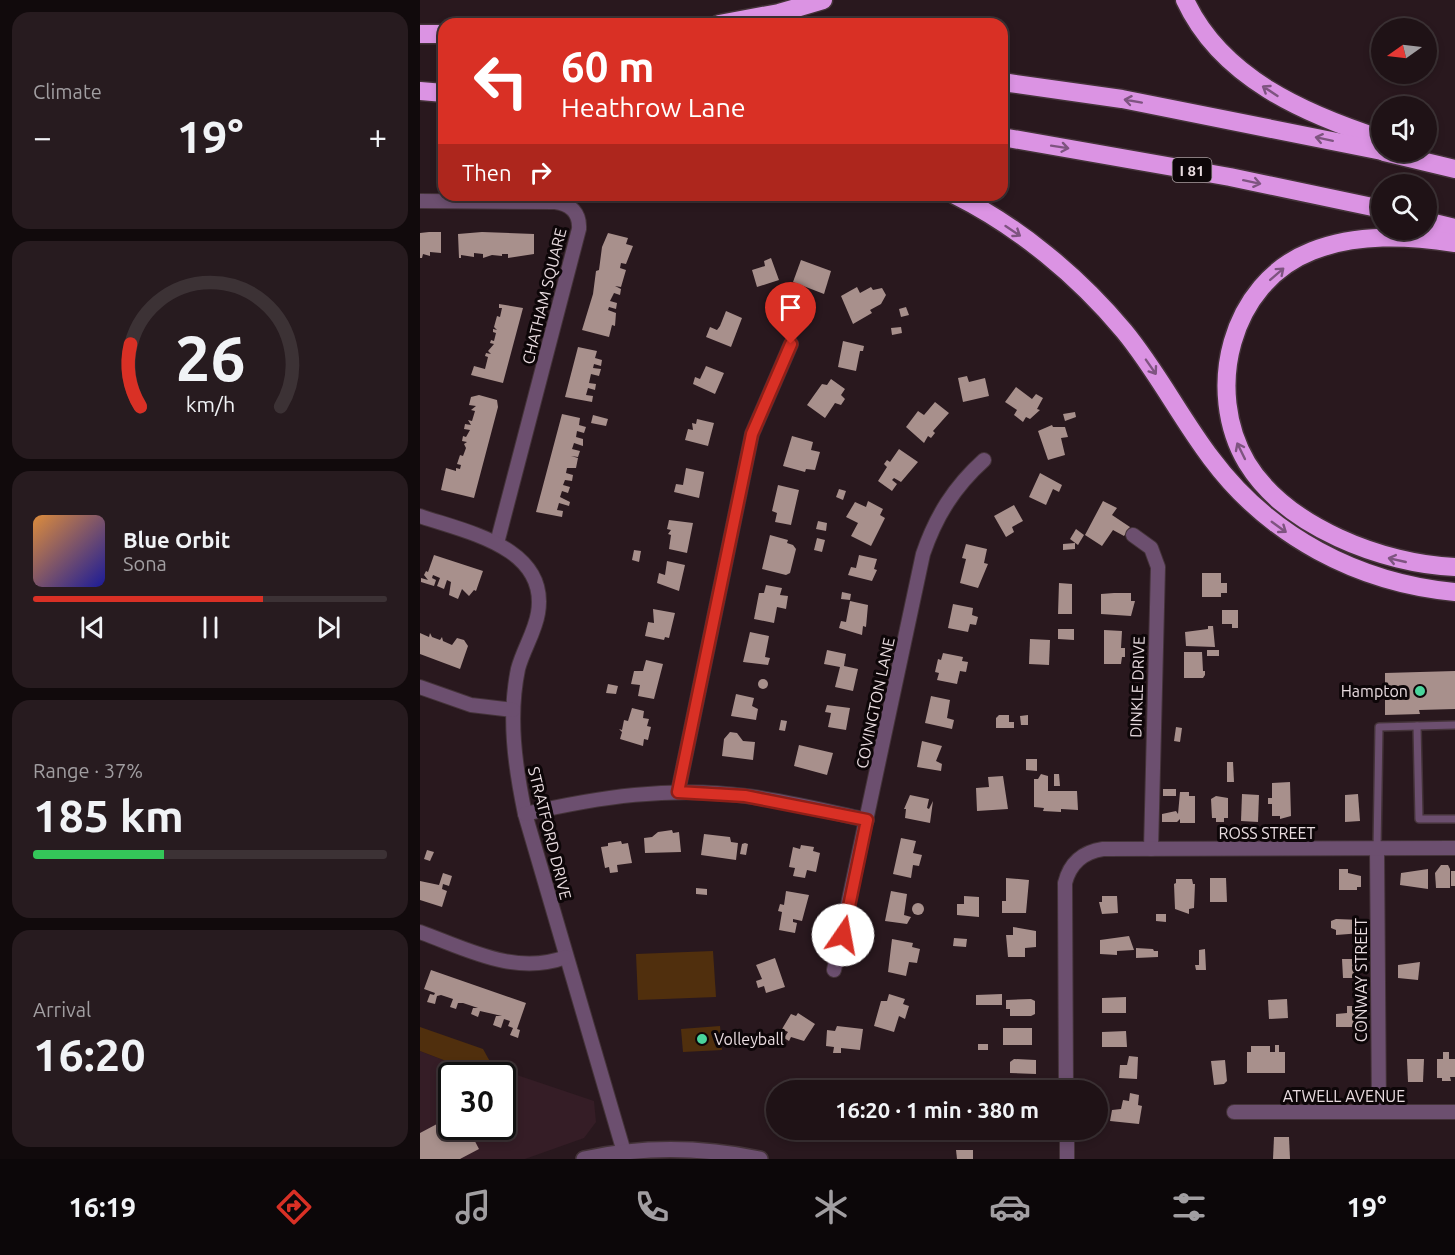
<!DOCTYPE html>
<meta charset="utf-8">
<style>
:root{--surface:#1f1216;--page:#271b1f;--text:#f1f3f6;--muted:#a19ea1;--line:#3c3235;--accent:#d93025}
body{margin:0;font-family:Ubuntu,sans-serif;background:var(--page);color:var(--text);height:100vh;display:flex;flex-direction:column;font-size:22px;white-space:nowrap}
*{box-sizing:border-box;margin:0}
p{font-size:20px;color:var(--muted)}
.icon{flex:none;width:33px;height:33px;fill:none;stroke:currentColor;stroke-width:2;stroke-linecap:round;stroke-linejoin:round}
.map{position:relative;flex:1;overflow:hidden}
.side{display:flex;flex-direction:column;gap:12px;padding:12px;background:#110a0c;width:420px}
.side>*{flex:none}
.banner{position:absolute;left:18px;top:18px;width:570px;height:183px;border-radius:18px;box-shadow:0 3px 9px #0003,0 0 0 2px var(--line);background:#d93025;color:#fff;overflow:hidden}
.needle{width:39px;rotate:256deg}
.buttons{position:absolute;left:951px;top:18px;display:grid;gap:12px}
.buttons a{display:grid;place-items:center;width:66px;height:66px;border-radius:50%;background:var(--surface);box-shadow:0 3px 9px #0003,0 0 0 2px var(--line);font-size:30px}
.speed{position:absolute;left:18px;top:1062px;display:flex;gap:12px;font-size:30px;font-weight:700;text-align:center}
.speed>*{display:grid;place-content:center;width:78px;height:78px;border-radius:50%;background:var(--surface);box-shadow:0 3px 9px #0003,0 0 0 2px var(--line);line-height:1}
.speed .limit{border:3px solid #111;border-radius:9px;background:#fff;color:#111}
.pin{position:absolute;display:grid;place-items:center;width:51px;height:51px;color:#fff;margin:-62px -26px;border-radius:50% 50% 50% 0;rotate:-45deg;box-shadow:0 0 6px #0007}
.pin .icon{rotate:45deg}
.me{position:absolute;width:66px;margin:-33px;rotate:12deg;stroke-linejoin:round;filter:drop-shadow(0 0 4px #0008)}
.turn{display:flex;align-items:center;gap:21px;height:126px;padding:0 24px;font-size:27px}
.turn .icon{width:78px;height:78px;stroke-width:2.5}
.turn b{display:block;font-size:42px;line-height:51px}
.then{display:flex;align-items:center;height:57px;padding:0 24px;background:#0003;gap:12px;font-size:22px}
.big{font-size:45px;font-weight:600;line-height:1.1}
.side .card{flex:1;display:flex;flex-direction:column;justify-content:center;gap:9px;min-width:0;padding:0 21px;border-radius:18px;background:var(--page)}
.side .dial{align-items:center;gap:0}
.dial svg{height:156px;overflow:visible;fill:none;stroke:var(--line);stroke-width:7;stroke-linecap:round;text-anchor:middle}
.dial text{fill:var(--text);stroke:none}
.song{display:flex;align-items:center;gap:18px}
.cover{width:72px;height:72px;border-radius:9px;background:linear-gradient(135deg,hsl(30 70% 55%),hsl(240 70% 35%))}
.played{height:6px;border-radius:3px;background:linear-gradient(90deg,var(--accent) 65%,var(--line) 65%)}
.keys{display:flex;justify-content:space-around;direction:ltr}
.heat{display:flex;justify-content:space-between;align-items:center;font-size:33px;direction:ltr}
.charge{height:9px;border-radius:4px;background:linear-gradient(90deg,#34c759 37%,var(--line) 0)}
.trip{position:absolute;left:346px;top:1080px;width:342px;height:60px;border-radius:30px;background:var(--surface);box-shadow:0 3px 9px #0003,0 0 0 2px var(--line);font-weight:600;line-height:60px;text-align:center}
.menu{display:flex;height:96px;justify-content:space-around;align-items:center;background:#0c0709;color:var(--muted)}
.menu .icon{width:42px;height:42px}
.menu .on{color:var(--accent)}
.menu b{font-size:27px;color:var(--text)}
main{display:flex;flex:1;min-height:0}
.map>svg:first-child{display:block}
.built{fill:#351d26;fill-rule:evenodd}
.green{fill:#502f0d}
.building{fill:#a8908c}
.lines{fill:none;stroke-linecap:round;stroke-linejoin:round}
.service-casing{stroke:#443339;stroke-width:10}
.minor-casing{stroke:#443339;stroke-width:16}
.tertiary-casing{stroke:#443339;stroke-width:18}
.motorway-casing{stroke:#443339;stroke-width:21}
.service{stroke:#6c4f6f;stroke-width:7}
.minor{stroke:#6c4f6f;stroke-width:14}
.tertiary{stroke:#6c4f6f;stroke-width:15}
.motorway{stroke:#db93e3;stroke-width:18}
.oneway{stroke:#7e5480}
.route-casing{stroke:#8d1f18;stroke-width:15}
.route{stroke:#d93025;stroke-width:10}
.poi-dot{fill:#4ad49c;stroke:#0d0608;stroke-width:2}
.labels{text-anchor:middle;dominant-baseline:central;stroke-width:6;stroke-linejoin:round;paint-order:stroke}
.shield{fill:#0d0608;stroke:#a79c9f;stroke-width:1.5}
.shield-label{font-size:15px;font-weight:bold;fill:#e9dce0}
.street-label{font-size:16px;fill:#e9dce0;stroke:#0d0608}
.poi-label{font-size:16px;fill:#e9dce0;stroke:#0d0608;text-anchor:end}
</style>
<main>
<section class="side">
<div class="card"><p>Climate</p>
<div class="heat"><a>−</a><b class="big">19°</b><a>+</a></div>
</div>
<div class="card dial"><svg viewBox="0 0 100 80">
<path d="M14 69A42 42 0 1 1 86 69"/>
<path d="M14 69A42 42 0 0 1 9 37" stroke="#d93025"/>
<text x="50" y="56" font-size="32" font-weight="700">26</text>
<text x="50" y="72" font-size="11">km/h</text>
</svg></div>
<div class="card">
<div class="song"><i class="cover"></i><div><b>Blue Orbit</b><p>Sona</p></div></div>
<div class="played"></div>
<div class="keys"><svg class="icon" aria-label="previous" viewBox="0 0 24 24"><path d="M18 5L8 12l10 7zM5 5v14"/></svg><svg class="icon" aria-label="pause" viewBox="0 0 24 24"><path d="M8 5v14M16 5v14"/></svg><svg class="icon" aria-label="next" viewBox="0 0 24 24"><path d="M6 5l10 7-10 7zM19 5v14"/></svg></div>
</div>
<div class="card"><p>Range · 37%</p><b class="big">185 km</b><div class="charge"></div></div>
<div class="card"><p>Arrival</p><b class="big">16:20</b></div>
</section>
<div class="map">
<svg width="1035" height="1159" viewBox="0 0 1035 1159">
<rect width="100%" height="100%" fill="#29181e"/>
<path class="built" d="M0,1051L59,1074L73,1067L174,1101L176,1122L164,1138L105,1159H0ZM32,1076H82V1126H32Z"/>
<g class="green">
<path d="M293,951L296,997L218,1000L216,954Z"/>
<path d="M300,1026L302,1050L263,1052L261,1029Z"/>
<path d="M0,1027L63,1049L73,1067L60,1074L0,1051Z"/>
</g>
<g class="building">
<path d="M9,232H21V253L10,252V256L3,254L2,258H0V233Z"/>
<path d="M62,232L114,234V254L88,258V254H82V256L72,255L63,258V254L54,253V257L41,255V258H39L38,234Z"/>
<path d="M188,233L208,238L206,244L213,246L206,264L201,263L200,268L206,270L201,287L195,286L201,289L200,295L194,293L190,301L197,303L196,309L189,307L188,310L196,313L195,326L192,325L189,337L162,330L173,294L176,271L179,270L182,247Z"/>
<path d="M351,258L359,280L337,287L332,270L345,266L344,261Z"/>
<path d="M381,260L411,271L404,294L373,282Z"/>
<path d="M437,287L440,293L451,287L453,290L462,288L466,295L461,304L450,310L452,313L433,324L421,296Z"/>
<path d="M79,304L103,308L83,383L51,375L54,366L65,369L68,357L65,356L66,353L71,354L68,351L74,344L70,343L71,340L74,341L76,333L73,332V329L77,330L74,327L77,316L80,317L82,308H79Z"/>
<path d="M486,307L489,315L481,317L479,309Z"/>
<path d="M306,311L322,318L311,347L286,337L290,327L297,330L300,326Z"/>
<path d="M481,327L482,333L472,335L471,328Z"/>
<path d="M423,341L444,346L443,351H440L436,371L418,367Z"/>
<path d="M158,347L177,351L175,358L182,360L181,366L174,364L173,368L181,369L179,376L171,374L169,383L176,384L175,390L168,388L166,395L173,396L172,402L145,397Z"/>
<path d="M286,366L304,373L295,394L273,384L275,377L280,379Z"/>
<path d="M547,376L549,382L565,378L569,396L543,402L538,378Z"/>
<path d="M411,379L425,389L421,395L425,399L421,405L415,403L405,418L387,405L402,384L407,385Z"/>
<path d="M596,387L612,399L616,394L623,398L617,409L620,410L610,419L606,417L603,422L594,415L597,410L585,402Z"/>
<path d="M59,395L77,400L78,407L54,498L21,490L26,468L36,471V468L40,469L41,465L37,464L40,455L43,456L46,448L44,444L47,442L42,441L43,436L46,437L50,430L44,429L45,424L51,425L48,420L52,421L55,411L51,410L56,406L49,405L51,397Z"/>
<path d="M515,402L529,413L513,431L515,433L511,438L508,436L504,443L486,427L498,411L504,415Z"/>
<path d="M655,412L656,417L645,421L643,414Z"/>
<path d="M142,414L160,418L159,425L166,427L164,433L157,431L156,437L163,439V446L154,443L152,449L160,451L158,457L151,456L158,458L156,468H147L146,473L153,475L152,481L145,480L143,485L150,487L148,493L142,491L140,497L150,502L149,506L139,503L137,510L143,511L142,517L116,512Z"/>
<path d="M173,415L188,419L186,426L171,423Z"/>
<path d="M277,419L294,423L288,446L265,440L268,429L273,430L272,423L276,424Z"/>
<path d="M632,425L633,427H645L648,437L641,438L645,455L628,460L618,431Z"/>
<path d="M372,436L393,442L391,450L400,452L395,470L386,469L385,472L363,466Z"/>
<path d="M479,449L498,462L481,482L474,478L472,480L477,484L472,491L458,481L467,467L464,464L467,460L470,462Z"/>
<path d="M266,468L284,472L279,498L254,492L256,484L263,485Z"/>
<path d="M620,473L642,485L639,492L633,489L626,505L609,497Z"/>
<path d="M358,485L379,490L371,525L355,522L357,513L352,511Z"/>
<path d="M419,489L426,491L423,500L416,497Z"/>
<path d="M448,501L463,509L460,515L465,518L451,546L431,536L438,523L426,517L435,502L446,507Z"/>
<path d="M683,501L697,508L692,515L710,527L704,536L693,530L682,546L665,535Z"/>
<path d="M594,505L603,521L592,527L594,532L586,537L574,516Z"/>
<path d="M249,520L273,523L267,553L249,549L251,535L248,534L251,530L247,529Z"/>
<path d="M398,521L407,523L406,531L396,529Z"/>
<path d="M656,529L664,535L658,545L650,539Z"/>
<path d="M350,535L368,540L367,543L373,545L376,549L370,573L366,575L342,569Z"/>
<path d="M397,538L405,540L402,552L394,550Z"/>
<path d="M655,543V549L643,550V544Z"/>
<path d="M546,544L567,549L564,563L568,564L558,588L540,583L546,559L542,558Z"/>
<path d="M214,550L221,551L219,562L212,560Z"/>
<path d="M14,555L63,571L56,591L54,590L49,596L42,589L38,599L29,595L31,582L27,580L24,589L17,586L20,578L13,575L12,578L16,580L14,586L1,582V578L8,580L4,575L6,571L8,572Z"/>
<path d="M439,555L457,559L454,569L457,570L452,581L428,575L431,567L436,568Z"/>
<path d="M247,561L265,565L259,591L237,583L239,573L245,575Z"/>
<path d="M782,573H801V583H807V593H801V597H782Z"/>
<path d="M639,583L652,584V614H638Z"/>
<path d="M346,585L362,588L360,595L368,596L366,609L357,607L354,623L334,619L339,593H344Z"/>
<path d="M422,592L431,594L430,600L421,599Z"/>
<path d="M694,593H711V601H715L711,616L681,614V594Z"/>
<path d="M430,601L448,605L446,627L443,626L442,635L419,628L421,621L426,622Z"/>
<path d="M533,604L553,608L552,615L558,617L556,625L550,624L548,632L528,628Z"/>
<path d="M233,609L255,613L249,638L245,637L244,640L225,636L228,622L234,623Z"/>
<path d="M802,610H818V628H812V624H802Z"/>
<path d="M788,626H793L795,647L766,646L765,632L788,629Z"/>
<path d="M638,629H654V640L638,639Z"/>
<path d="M684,630L702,631L701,648H705V657H702L701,664H684Z"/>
<path d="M330,632L349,636L345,657L350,658L348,665L323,662Z"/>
<path d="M0,633L9,637L10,633L12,637L20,640L22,637L23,641L32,645L37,638L44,640L48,646L40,669L0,654Z"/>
<path d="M610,639L630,640L629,665L609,664Z"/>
<path d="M407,650L426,654L424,666L438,669L433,691L415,687L420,667L404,664Z"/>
<rect x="787" y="650" width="12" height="6"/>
<path d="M764,652H782L783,671H785V675L783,678H764Z"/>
<path d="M523,653L543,657L542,661L548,662L546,672L540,671L537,684L517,680L519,673L515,672L518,659L521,660Z"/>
<path d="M226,660L243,664L234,699L218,696L220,685L211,684L214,671H223Z"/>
<path d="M1035,671V709L999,710L1000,714L965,715V673Z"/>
<circle cx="343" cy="684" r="5"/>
<path d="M188,684L198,686L196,694L186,693Z"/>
<path d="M316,694L334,698L332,706L338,709L336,720L311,716Z"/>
<path d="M511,696L530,700L527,718L534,720L532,729L505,723Z"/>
<path d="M407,705L430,708L426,730L408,727L411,713L405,712Z"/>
<path d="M212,708L224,711L223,718L229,719L227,726L231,727L228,740L224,739L223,746L200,739L202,732L199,729L202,730L204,720L208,721Z"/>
<path d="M579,715H589V722H594V728H576V718Z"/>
<path d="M608,715V725H601L600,716Z"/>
<path d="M361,720L367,721L365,731L359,730Z"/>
<path d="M756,727L762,728L760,742L754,741Z"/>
<path d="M310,732L317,733L323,741L335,742L333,760L302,756L304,739Z"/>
<path d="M502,741L522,746L516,761L522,764L521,771L497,767Z"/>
<path d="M379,745L413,753L407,775L374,766Z"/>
<path d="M606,759H617V771L606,770Z"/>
<path d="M807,762H813L814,782H807Z"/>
<path d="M621,774L628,776V791H657L658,810L641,809V812L623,811L624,808L614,807V779H618Z"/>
<path d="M634,774H639L640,786H634Z"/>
<path d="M583,776L588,809L557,811L556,788L569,787L568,777Z"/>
<path d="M870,782L871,816L860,819V816H852V804H848V798H852V783Z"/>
<rect x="743" y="789" width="13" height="7"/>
<path d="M760,792H769V796H775V823H760V819L757,822H742V814L756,811L758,814Z"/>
<path d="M822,794L839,795L838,822L821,821Z"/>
<path d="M938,794L940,821L925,822V795Z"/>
<path d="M490,795L509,799L507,808L509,809L513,801L510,823L485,818L486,809H484Z"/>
<path d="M796,796L808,798V818H804V822H796V818H792L791,799Z"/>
<path d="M252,830L253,833L259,832L261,852L225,853L224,838L232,837L238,832Z"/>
<path d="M284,834L310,837L311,842L318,843L316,860L281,855Z"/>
<path d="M481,838L496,841L493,853L502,855L499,866L493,865L491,878L473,874Z"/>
<path d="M201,841L202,844L208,843L212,863L197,865L198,872L190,873L189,867L185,868L181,847L188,846V843Z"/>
<path d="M325,843L328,844L326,855L320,854L322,844Z"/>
<path d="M381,845L394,847L393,851L400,853L396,872L387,870L385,878L373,876L375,868L369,867L373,847L380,849Z"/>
<path d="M7,850L14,852L10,861L4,859Z"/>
<path d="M1021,865H1028L1030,869V888H1016L1015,873Z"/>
<path d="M919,869H928V873L941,876V887H937V890H919Z"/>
<path d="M1008,869V889L980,885L981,873Z"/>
<rect x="1031" y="871" width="4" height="15"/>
<path d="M23,873L32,876L29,886L23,884L22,889L27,891L22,907L0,900V881L19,885Z"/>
<path d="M586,878L609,880L606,913H582V901H586Z"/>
<path d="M790,878H806L807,902H790Z"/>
<path d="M756,879H772L773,884H775L774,908L769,909V914L755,909L754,884L756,883Z"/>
<path d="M276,888L287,889V895L276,894Z"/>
<path d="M366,891L389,895L382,921L373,919V922L377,923L375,933L359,930L362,912L358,911L360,904L364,905Z"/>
<path d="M471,891L487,894L484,915L491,917L487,924L465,921Z"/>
<path d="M544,896L559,897V917L537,915V904H544Z"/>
<path d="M682,896H697L698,913L682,914L679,902H682Z"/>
<circle cx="498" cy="909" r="6"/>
<path d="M736,914H746V922L736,921Z"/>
<path d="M916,919L942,920V933L916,935V930L911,928V921Z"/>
<path d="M593,927L616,931V947L605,948V957H588L586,935H593Z"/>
<path d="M709,936L714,950L697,951V955L680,954V940Z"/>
<path d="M534,938L547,939L546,947L533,946Z"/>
<path d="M472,939L493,943L492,947L500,949L497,963L489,962L486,976L468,972Z"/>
<path d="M716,948L733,949L734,951H738V957L716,958Z"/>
<path d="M785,949L786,970H776L775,965H779V950Z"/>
<path d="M355,958L365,987L346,993L344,986L338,988L336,981L342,979L336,965Z"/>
<path d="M922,959H932V963H938L939,978H923Z"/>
<path d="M1000,962L998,980L978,978V965Z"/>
<path d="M11,970L106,1003L97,1029L100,1030L98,1038L90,1035L93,1028L88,1026L90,1021L84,1019L81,1028L73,1025L76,1016H82L60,1011L58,1017L51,1014L53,1008H58L43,1003H38L36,1009L30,1007L33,999L21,995L17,996L15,1004L7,1002L10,994L14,995L15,993L4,989Z"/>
<path d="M469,994L485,999L483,1004L489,1006L485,1019L479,1016L474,1032L454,1026L461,1001H467Z"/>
<path d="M582,994V1005H556V995Z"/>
<path d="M706,997V1013H682V998Z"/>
<path d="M611,999L615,1001V1014L611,1016H590V1009H586V1000Z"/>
<path d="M867,999L868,1018L849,1019L848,1000Z"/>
<path d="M927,1006H938L939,1014H944L945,1025L940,1027H916V1014L927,1013Z"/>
<path d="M378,1013L395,1024L384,1041L371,1037L369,1041L364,1038L368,1032L362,1029L371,1014L376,1016Z"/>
<path d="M417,1026L443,1029L440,1050L421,1048V1053H413L414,1047L406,1046L407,1030L415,1031Z"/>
<rect x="583" y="1028" width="29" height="17"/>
<path d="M706,1031L707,1047H682V1032Z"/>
<rect x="558" y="1044" width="10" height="6"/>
<path d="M855,1045H859V1052H865V1073H827V1052H831V1046H850V1052H855Z"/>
<path d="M1023,1052H1029V1059H1035V1077H1030L1031,1081H1022V1078H1017V1059H1023Z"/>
<path d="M709,1056L718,1057L717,1079L699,1078L700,1065H707Z"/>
<path d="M594,1059L616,1060V1074L590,1073V1062Z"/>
<path d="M987,1059H1004L1003,1082H988Z"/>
<path d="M805,1060L807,1081L804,1084L794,1085L791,1061Z"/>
<path d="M710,1093L719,1095L718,1105L722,1106L719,1124L690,1121L692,1110L701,1109L703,1100L709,1101Z"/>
<path d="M32,1116V1126H47L59,1149L40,1159H0V1133Z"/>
<path d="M854,1137H869L870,1159H853Z"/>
<path d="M536,1150H553V1159H537Z"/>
</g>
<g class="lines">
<defs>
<g id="service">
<path d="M997,726L999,819H1035"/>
<path d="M957,849L959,727L1035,725"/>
</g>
<g id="minor">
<path d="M0,201L135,202C151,204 160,213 159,229L77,543"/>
<path d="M0,516C46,532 129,547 118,613C115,632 103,650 98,669C88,717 95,766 105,814L204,1152"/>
<path d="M713,535L731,548L738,567L731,849"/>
<path d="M0,687L51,705L93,710"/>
<path d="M258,792L332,434L371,344"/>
<path d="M105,814C178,797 251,786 326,796C367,801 407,811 447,820"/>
<path d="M957,849L959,1112"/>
<path d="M0,932C47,949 95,976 146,957"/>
<path d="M414,970L503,554C516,516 534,487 564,460"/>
<path d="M646,1090L645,883C650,863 663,852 683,849L1035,848"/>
<path d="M814,1112H1035"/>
<path d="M647,1130V1159"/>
</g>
<path id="tertiary" d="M164,1159C222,1146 282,1147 340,1159"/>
<g id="motorway">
<path d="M765,0C801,78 885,114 962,139"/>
<path d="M299,24L359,13L403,0"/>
<path d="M0,34H24"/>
<path d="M582,82L702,99L962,151"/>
<path d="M0,91L24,93"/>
<path d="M582,137L810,177L962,209"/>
<path d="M964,152L1035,169"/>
<path d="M535,195C599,227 658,276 704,331C737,371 760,417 791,458C849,536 938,583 1035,592"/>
<path d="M1006,221L1035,228"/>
<path d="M1035,243C988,236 937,233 892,251C810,283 784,391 827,463C866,527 963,564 1035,567"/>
</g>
</defs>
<use href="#service" class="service-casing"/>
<use href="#minor" class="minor-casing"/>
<use href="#tertiary" class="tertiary-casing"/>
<use href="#motorway" class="motorway-casing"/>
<use href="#service" class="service"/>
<use href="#minor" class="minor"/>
<use href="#tertiary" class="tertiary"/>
<use href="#motorway" class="motorway"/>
</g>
<defs><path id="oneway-shaft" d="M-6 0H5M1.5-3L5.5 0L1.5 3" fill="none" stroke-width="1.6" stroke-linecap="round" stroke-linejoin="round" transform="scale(1.5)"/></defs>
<g class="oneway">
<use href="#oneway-shaft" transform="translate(850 91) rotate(-147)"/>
<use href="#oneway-shaft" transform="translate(713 101) rotate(-170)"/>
<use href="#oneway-shaft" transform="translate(904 139) rotate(-168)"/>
<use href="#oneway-shaft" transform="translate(640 147) rotate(9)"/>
<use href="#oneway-shaft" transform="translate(832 182) rotate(12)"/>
<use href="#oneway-shaft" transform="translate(593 231) rotate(34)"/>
<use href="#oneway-shaft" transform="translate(857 274) rotate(-41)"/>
<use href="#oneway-shaft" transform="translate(731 367) rotate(55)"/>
<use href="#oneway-shaft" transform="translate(821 451) rotate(-116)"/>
<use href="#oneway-shaft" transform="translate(859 527) rotate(36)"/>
<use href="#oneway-shaft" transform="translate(977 560) rotate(-167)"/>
</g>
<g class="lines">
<defs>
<path id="route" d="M371,344L332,434L258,792L325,796L447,820L423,935"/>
</defs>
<use href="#route" class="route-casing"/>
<use href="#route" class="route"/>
</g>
<g class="poi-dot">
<circle cx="1000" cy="691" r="6"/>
<circle cx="282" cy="1039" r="6"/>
</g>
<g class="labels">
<rect class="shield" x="752.5" y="158" width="39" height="24" rx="4.5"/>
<g class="shield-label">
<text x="772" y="170">I 81</text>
</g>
<g class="street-label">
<text transform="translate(124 296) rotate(-76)">CHATHAM SQUARE</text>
<text transform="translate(717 687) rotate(-88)">DINKLE DRIVE</text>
<text transform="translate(455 703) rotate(-78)">COVINGTON LANE</text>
<text transform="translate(130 833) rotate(76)">STRATFORD DRIVE</text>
<text x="847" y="833">ROSS STREET</text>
<text transform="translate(941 980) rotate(-90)">CONWAY STREET</text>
<text x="924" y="1096">ATWELL AVENUE</text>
</g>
<g class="poi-label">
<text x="988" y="691">Hampton</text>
<text x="294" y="1039" text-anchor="start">Volleyball</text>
</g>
</g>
</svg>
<div class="buttons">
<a><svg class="needle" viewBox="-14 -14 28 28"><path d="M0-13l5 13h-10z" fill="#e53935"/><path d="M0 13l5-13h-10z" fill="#a19ea1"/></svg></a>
<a><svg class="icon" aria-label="sound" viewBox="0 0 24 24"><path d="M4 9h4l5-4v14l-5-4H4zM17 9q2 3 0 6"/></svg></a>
<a><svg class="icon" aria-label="search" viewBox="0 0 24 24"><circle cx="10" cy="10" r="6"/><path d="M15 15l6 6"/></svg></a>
</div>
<div class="speed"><div class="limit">30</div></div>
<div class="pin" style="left:371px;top:344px;background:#d93025"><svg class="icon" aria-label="arrive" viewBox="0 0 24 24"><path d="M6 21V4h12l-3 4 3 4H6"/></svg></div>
<svg class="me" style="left:423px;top:935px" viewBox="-20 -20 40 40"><circle r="19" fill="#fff"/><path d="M0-13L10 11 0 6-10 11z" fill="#d93025"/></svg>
<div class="trip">16:20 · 1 min · 380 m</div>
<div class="banner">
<div class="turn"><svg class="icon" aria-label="left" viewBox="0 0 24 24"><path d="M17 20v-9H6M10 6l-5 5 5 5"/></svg><div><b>60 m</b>Heathrow Lane</div></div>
<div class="then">Then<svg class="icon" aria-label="right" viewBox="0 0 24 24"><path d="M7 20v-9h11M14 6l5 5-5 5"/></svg></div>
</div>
</div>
</main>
<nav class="menu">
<b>16:19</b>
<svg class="icon on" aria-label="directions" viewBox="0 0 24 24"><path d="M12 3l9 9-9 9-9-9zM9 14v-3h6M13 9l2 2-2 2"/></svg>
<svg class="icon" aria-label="music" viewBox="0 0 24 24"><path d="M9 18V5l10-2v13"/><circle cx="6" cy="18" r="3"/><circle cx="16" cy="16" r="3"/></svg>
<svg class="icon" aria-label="phone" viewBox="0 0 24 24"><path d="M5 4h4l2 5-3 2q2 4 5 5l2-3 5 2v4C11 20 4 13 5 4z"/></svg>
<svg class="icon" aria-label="climate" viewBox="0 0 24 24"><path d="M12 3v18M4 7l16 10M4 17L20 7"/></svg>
<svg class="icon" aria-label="car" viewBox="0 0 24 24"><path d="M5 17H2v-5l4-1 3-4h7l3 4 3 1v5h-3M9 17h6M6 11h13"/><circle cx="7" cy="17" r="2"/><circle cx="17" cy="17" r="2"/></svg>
<svg class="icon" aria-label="filters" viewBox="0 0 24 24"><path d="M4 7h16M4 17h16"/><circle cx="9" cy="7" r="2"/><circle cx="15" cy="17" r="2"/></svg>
<b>19°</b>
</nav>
